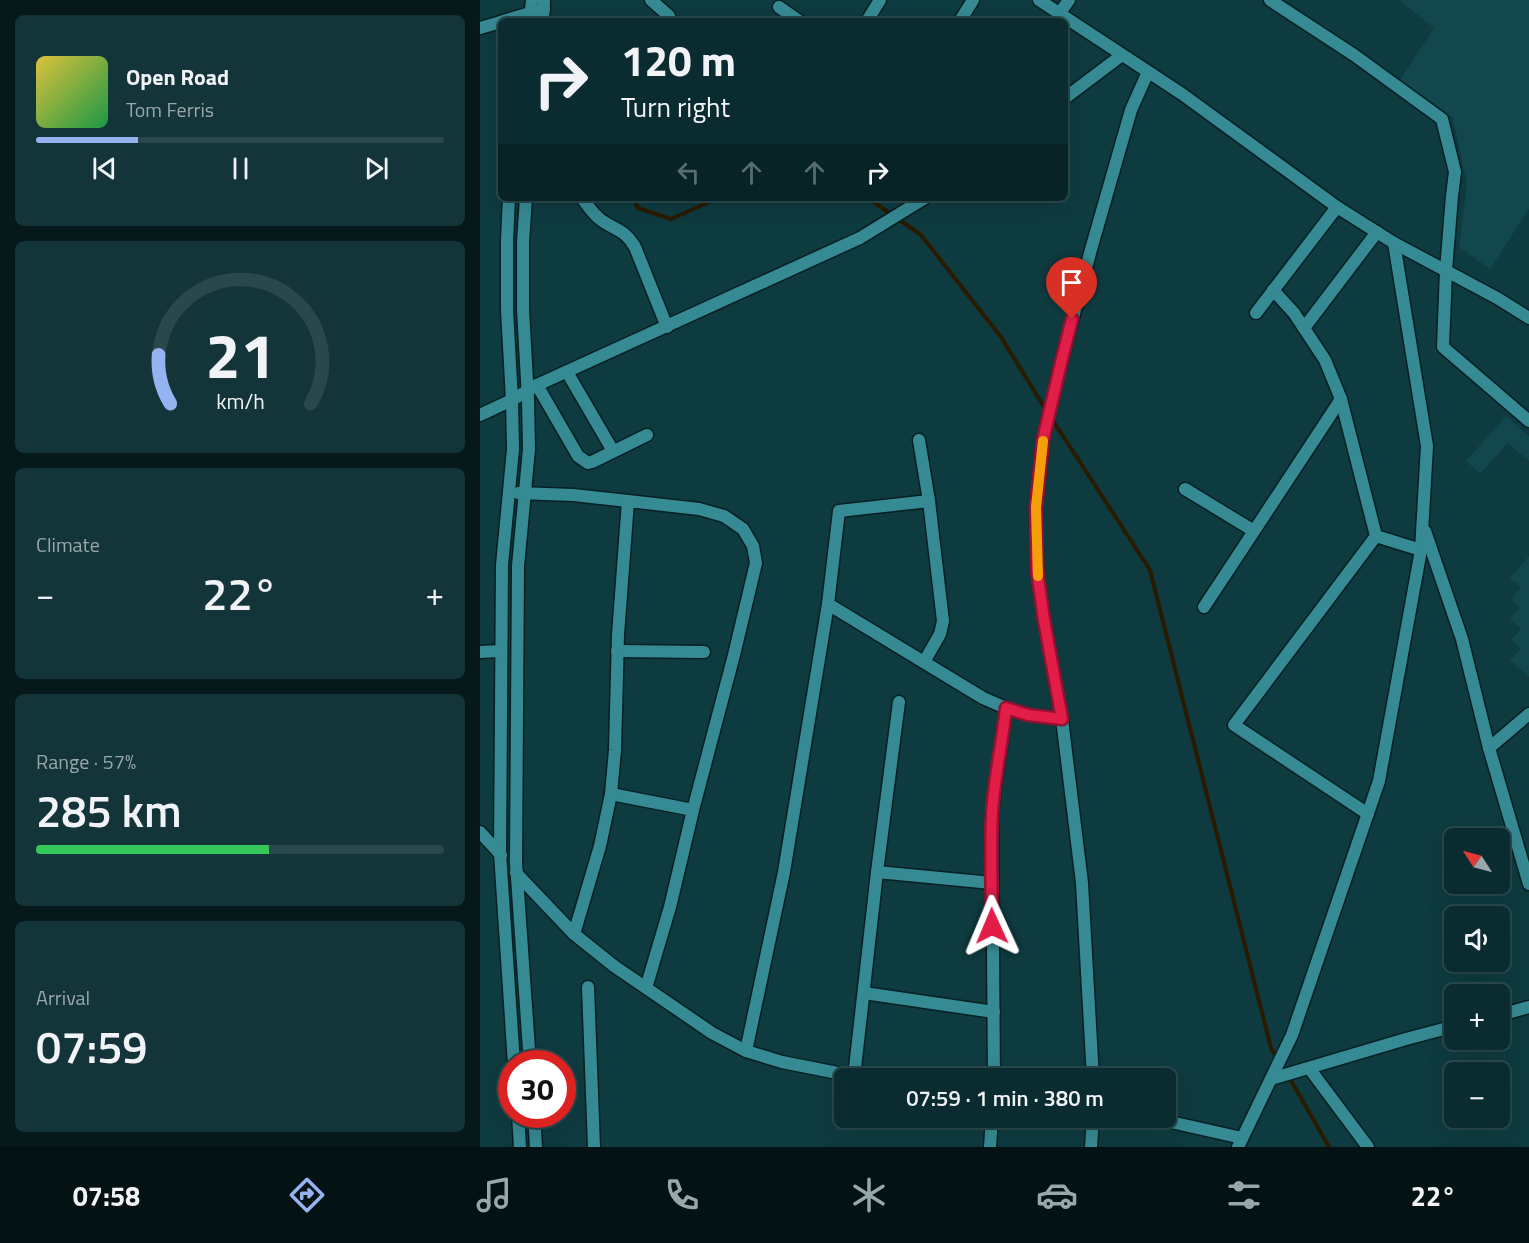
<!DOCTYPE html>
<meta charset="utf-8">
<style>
:root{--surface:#0a2c30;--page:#133438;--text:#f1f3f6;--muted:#99a7ab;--line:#2a484c;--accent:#95b2f1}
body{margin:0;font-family:"Titillium Web",sans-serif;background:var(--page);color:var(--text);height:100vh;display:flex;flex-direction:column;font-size:22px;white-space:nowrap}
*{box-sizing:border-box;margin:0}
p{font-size:20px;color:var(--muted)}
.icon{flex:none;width:33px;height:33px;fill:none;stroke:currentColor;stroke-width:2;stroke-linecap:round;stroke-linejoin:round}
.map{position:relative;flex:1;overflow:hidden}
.sheet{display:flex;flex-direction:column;gap:15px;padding:15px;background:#06181a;width:480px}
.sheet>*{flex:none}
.banner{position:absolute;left:18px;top:18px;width:570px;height:183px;border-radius:9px;box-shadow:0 6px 24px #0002,0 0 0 2px var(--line);background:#0a2c30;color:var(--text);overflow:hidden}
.needle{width:39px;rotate:306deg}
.fabs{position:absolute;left:964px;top:828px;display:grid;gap:12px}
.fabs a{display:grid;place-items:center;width:66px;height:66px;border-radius:9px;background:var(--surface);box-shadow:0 6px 24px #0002,0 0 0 2px var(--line);font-size:30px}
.speed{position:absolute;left:18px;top:1050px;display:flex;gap:12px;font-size:30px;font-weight:700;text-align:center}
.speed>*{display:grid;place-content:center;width:78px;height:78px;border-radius:50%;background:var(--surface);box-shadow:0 6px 24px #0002,0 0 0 2px var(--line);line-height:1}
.speed .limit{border:9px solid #d22;background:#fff;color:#111}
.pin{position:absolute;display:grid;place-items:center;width:51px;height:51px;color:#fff;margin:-62px -26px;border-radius:50% 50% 50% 0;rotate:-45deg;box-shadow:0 0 6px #0007}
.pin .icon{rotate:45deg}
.me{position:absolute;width:66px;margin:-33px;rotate:359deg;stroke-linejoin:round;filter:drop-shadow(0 0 4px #0008)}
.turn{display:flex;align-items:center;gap:21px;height:126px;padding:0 24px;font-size:27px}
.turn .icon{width:78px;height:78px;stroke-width:2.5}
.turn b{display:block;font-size:42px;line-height:51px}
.lanes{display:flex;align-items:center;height:57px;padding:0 24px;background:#0003;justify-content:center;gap:30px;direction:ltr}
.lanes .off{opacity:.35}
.big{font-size:45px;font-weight:600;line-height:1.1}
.sheet .widget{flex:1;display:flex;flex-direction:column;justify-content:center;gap:9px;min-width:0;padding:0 21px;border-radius:9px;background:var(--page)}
.sheet .dial{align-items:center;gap:0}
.dial svg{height:156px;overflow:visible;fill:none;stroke:var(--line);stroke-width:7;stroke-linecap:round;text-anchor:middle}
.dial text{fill:var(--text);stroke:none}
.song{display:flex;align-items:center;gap:18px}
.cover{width:72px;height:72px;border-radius:9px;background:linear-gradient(135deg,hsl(50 70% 55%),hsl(140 70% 35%))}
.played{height:6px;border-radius:3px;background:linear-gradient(90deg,var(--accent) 25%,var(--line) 25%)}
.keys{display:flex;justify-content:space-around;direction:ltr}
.heat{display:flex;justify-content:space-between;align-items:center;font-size:33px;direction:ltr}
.charge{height:9px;border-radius:4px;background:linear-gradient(90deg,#34c759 57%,var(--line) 0)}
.trip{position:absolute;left:354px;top:1068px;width:342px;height:60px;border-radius:9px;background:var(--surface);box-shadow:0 6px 24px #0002,0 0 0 2px var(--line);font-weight:600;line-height:60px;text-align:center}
.tab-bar{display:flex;height:96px;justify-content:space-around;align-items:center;background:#041213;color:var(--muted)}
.tab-bar .icon{width:42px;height:42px}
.tab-bar .selected{color:var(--accent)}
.tab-bar b{font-size:27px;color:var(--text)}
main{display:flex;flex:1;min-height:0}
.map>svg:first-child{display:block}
.built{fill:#12474d}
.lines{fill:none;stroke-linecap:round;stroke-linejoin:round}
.stream{stroke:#281b00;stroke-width:4}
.minor-casing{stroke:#062023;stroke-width:15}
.minor{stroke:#368a93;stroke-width:12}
.route-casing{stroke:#92132f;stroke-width:15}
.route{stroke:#e11d48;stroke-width:10}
.slow{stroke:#f59e0b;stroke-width:10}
</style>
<main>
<section class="sheet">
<div class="widget">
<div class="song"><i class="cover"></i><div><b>Open Road</b><p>Tom Ferris</p></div></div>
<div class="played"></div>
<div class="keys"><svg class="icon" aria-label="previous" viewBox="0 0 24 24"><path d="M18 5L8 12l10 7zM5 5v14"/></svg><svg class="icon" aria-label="pause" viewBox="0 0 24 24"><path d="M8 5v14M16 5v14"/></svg><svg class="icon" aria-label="next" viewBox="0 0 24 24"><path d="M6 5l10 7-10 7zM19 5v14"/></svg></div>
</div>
<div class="widget dial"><svg viewBox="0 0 100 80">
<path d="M14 69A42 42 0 1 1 86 69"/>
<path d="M14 69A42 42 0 0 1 8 44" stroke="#95b2f1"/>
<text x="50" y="56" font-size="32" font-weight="700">21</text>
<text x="50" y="72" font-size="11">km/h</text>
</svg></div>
<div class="widget"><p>Climate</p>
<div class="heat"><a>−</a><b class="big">22°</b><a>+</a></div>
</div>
<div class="widget"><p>Range · 57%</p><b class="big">285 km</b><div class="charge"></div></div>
<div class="widget"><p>Arrival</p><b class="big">07:59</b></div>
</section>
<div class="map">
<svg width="1049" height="1147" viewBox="0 0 1049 1147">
<rect width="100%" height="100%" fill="#0e3b40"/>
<g class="built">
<path d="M919,0H1049V209L1010,269L979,247L987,185L973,118L920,80L954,28Z"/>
<path d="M1026,416L1049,436V461L1028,443L1000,474L986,461Z"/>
<path d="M1049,556V677L1030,660L1041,649L1031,640L1041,629L1030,619L1040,608L1031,599L1041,587L1030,578Z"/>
</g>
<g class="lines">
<g class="stream">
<path d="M153,198L158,208L191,219L238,198"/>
<path d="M388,198L441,235L521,337L566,410"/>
<path d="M572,419L670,570L791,1048L797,1058"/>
<path d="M809,1077L849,1147"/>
</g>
<defs>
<g id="minor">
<path d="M171,0L189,16"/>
<path d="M559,0L702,94L857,207L914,243L947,446L941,550L899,781L812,1035L758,1147"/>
<path d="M790,0L874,55L962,119L975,172L972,196L966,270L963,347L1049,421"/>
<path d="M299,7L319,21"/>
<path d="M579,14L589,0"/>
<path d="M50,20L52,0"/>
<path d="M23,21L64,9"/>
<path d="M63,21L64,0"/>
<path d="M387,21L400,0"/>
<path d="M480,21L493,0"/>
<path d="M0,28L21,22"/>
<path d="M585,98L642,55"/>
<path d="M29,198L27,241V310L32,400L33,449L22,565L20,853L34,1064"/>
<path d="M46,198L43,242V309L48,399L49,449L38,566L36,863L50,1064"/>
<path d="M102,198C108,206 113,214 121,220C137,231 144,229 155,247L187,327"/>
<path d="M914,243L1017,298L1049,318"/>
<path d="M793,290L814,313L845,360L861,399L896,536L941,550"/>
<path d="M776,313L857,207"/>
<path d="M824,328L897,232"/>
<path d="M87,372L133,451"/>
<path d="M57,385L98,456L108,463L112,462L167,435"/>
<path d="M0,415L32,400L57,385L380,238L445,198"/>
<path d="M439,440L449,501L463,621L460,634L444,662"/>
<path d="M705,489L774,531"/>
<path d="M38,493L93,495L148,501"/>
<path d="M449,501L359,511L348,604L503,698L526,708L548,715L582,719"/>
<path d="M945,531L982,639L1009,748L1049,884"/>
<path d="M724,607L861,399"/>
<path d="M137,651L224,652"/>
<path d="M0,652L21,651"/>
<path d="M1009,748L1049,714"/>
<path d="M131,794L213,810"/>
<path d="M888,814L754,725L896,536"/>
<path d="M0,832L21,855"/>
<path d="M397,872L512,883"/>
<path d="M36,873L94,934L134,966L232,1033L266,1051L302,1062L383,1078"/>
<path d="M94,934L120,846L131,794L135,750L138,635L148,501L219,509L244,516L263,529L273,546L276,563L254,655L213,810L190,907L166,988"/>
<path d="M108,987L114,1147"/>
<path d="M384,993L514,1012"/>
<path d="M1020,1015L1049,1007"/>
<path d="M266,1051L304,872L348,604"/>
<path d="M829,1068L888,1147"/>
<path d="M374,1077L397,872L419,702"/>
<path d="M514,1078L512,816C515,780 522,744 526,708"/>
<path d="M613,1078L602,883L582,719L564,620L557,570L556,507L563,440L581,363L610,253L651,110L668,72"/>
<path d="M791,1079L926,1039L975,1026"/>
<path d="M38,1114L40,1147"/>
<path d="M54,1114L56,1147"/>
<path d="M673,1118L762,1138"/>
<path d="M510,1147L512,1118"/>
<path d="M611,1147L613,1118"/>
</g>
</defs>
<use href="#minor" class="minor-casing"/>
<use href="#minor" class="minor"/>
</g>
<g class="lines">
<defs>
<path id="route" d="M512,926C512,889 510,851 512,814C514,779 522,744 526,708L548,715L582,719L564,620L557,570L556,507L563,440L581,363L592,319"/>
</defs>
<use href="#route" class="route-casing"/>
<use href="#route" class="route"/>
<path class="slow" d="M558,576L556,507L563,441"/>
</g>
</svg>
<div class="fabs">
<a><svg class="needle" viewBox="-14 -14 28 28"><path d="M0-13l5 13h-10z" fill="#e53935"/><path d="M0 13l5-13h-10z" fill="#99a7ab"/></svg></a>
<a><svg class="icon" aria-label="sound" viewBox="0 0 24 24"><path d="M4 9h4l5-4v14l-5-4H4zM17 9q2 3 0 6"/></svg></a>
<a>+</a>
<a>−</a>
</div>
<div class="speed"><div class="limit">30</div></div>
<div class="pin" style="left:592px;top:319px;background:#d93025"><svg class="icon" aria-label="arrive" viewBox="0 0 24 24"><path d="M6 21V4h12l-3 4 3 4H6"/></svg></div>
<svg class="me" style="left:512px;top:926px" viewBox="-20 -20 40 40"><path d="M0-17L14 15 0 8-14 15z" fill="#e11d48" stroke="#fff" stroke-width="4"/></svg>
<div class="trip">07:59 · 1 min · 380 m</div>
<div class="banner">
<div class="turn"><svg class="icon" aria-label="right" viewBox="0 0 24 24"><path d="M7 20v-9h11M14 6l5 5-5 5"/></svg><div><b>120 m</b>Turn right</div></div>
<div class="lanes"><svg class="icon off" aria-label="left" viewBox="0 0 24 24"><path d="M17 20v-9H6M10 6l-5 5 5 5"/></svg><svg class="icon off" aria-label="ahead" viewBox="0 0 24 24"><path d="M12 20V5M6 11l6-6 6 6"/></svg><svg class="icon off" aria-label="ahead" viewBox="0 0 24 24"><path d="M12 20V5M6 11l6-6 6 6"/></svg><svg class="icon" aria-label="right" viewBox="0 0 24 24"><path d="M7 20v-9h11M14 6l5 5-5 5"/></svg></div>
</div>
</div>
</main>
<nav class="tab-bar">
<b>07:58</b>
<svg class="icon selected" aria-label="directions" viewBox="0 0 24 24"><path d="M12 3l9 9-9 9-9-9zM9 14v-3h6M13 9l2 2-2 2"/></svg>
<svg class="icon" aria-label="music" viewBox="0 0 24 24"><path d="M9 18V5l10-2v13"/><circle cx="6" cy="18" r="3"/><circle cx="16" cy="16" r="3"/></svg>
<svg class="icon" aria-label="phone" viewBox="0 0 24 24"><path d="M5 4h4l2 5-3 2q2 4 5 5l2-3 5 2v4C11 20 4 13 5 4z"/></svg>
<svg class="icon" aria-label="climate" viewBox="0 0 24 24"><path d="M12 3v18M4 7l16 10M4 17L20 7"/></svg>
<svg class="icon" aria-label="car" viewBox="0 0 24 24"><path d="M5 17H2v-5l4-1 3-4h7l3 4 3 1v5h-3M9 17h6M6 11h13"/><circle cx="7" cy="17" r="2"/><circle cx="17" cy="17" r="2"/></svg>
<svg class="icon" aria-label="filters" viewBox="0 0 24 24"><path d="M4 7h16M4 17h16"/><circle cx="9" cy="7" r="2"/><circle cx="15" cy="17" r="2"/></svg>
<b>22°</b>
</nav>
